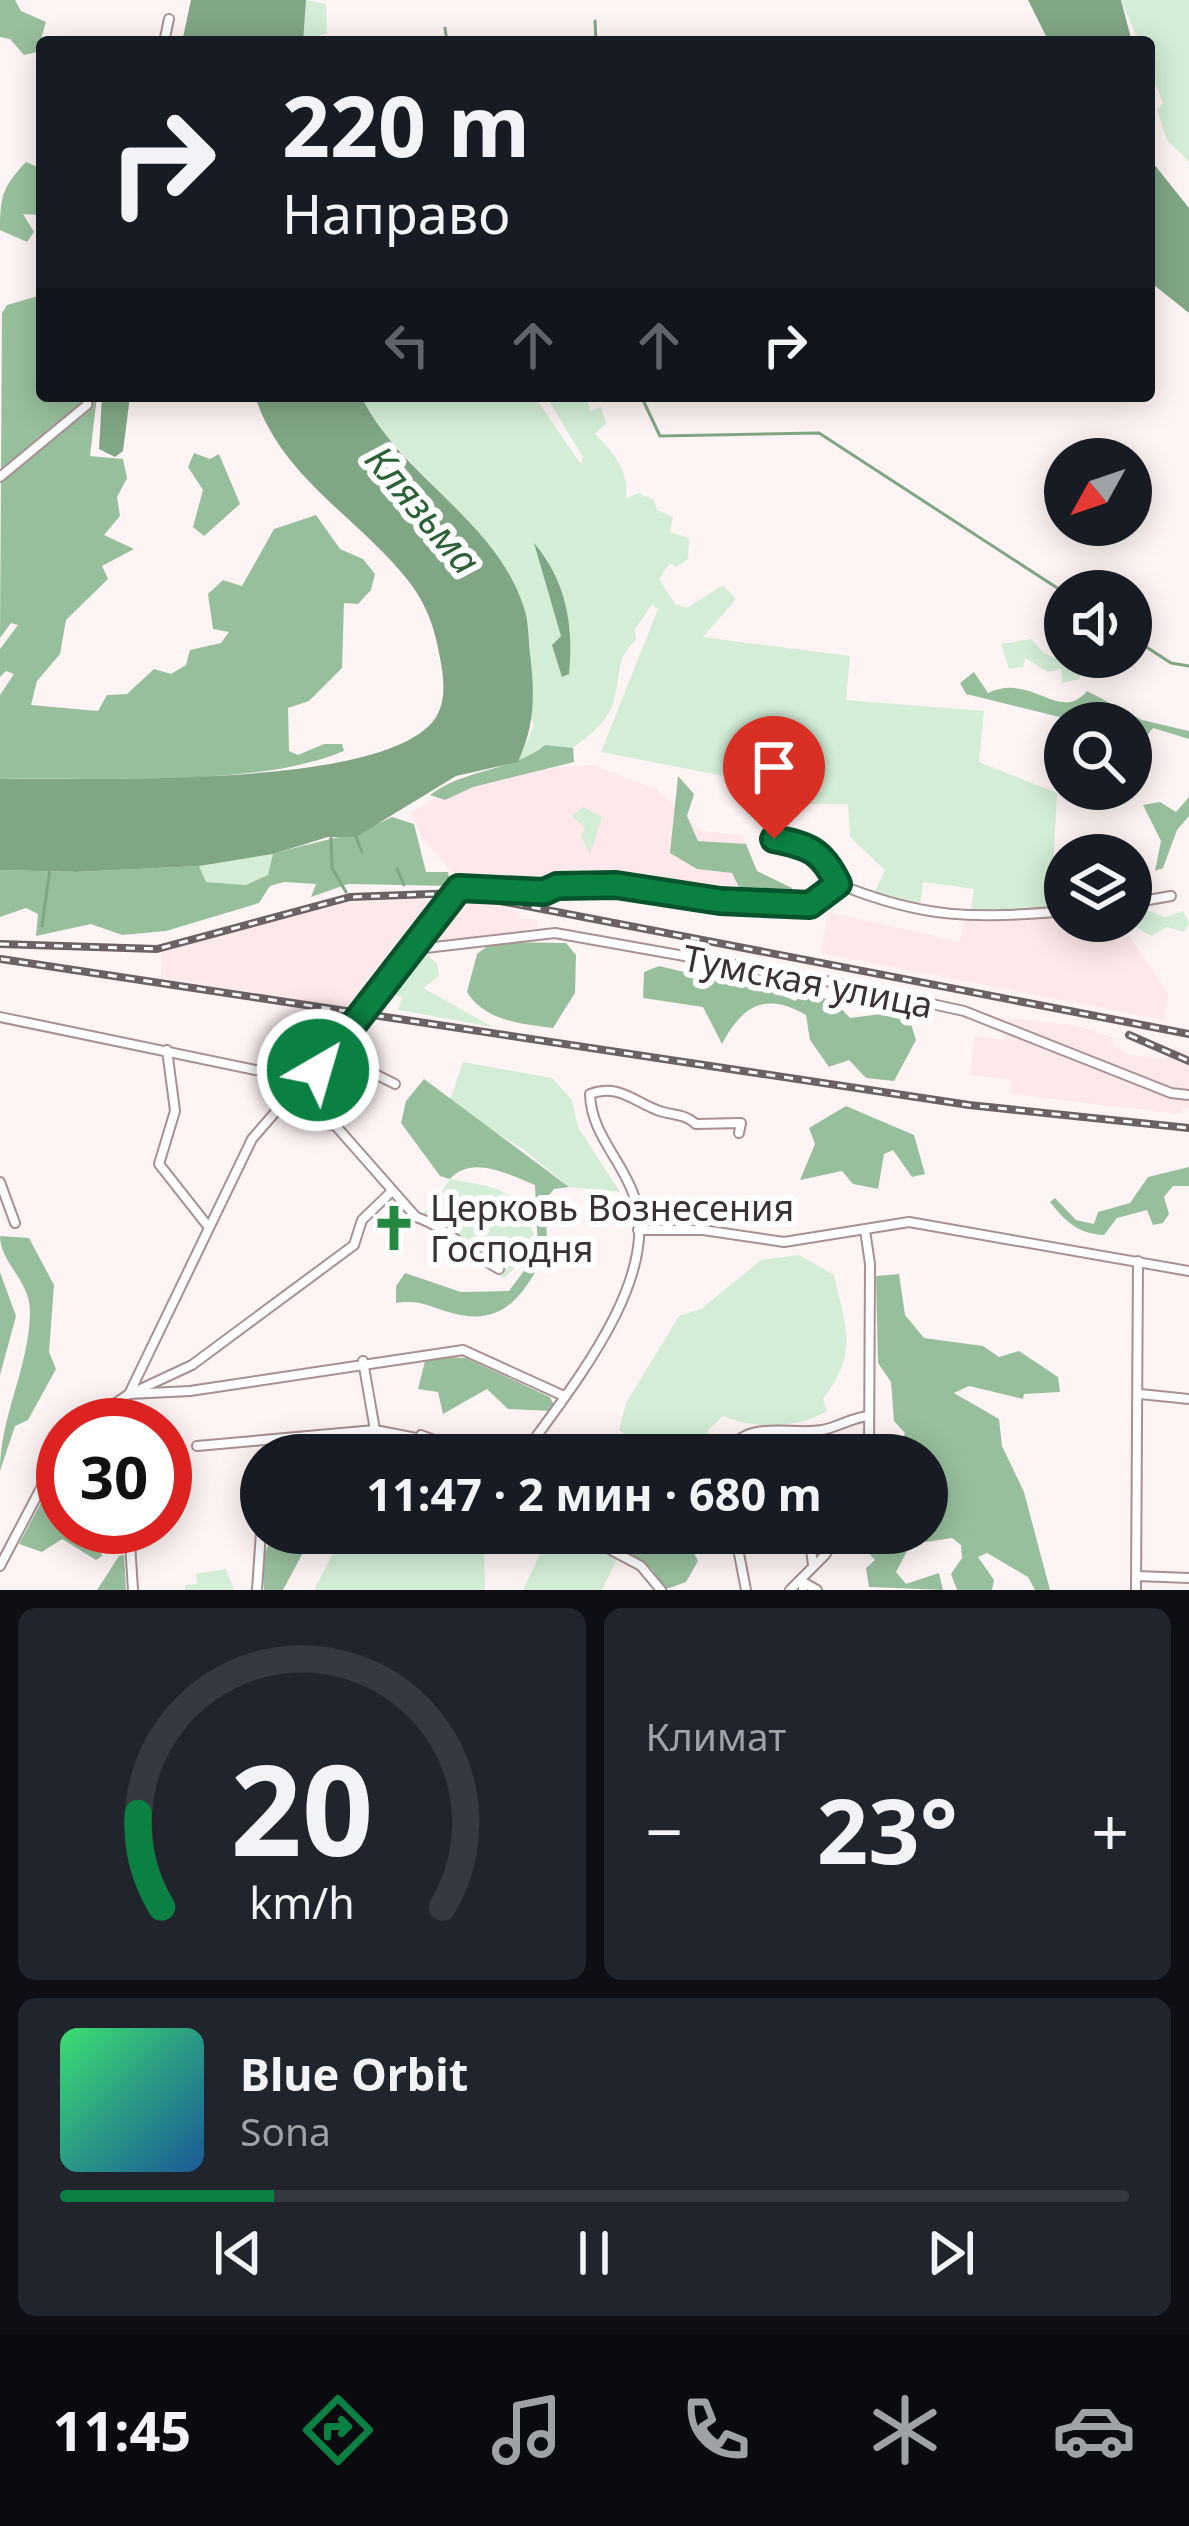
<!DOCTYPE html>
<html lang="ru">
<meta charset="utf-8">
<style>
:root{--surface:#171b24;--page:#20242c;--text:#f1f3f6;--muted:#9ea1a6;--line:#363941;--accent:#0b8043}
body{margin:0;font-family:"Noto Sans",sans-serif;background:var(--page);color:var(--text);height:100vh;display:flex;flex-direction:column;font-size:45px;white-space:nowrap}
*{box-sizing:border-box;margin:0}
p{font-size:39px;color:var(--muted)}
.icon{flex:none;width:66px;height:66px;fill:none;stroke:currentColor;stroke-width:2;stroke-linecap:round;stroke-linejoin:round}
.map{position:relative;height:1590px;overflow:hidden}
.details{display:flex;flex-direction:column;gap:18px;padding:18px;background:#0d0f14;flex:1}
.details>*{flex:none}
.hud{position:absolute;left:36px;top:36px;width:1119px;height:366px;border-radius:12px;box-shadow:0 6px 30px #0003;background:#171b24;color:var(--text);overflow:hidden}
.needle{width:78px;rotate:230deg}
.controls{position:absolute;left:1044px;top:438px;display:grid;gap:24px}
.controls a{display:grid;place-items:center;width:108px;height:108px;border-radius:50%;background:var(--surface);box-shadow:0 6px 30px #0003;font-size:60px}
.speed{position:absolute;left:36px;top:1398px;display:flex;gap:24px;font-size:60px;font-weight:700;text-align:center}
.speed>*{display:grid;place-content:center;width:156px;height:156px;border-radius:50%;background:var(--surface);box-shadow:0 6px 30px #0003;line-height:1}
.speed .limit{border:18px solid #d22;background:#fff;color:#111}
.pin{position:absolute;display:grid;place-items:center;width:102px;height:102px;color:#fff;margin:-123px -51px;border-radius:50% 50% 50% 0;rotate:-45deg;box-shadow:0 0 12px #0007}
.pin .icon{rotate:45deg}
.me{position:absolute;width:132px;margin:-66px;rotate:38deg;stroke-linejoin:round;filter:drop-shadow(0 0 9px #0008)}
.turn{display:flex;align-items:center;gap:42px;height:252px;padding:0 48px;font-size:54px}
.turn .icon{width:156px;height:156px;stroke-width:2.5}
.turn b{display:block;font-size:84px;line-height:102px}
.lanes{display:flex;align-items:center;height:114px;padding:0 48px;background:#0003;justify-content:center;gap:60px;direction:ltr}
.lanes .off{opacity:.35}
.big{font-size:90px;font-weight:700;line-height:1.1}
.details .tile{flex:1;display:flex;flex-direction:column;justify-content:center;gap:18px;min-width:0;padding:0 42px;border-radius:18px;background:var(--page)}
.details .dial{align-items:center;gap:0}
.dial svg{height:312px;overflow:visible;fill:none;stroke:var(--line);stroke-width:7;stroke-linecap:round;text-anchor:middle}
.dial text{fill:var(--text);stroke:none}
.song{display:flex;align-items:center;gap:36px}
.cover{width:144px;height:144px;border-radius:18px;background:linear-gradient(135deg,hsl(140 70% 55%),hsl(210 70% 35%))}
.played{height:12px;border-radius:6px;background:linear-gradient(90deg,var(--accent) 20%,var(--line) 20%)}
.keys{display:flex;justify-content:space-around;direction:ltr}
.heat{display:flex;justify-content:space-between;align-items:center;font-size:66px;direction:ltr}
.details .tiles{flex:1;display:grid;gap:18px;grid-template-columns:1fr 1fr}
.tile:last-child{grid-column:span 2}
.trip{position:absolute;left:240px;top:1434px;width:708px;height:120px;border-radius:60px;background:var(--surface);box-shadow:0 6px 30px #0003;font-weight:700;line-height:120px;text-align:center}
.tab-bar{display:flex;height:192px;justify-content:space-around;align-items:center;background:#090b0e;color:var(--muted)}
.tab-bar .icon{width:84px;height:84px}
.tab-bar .current{color:var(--accent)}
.tab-bar b{font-size:54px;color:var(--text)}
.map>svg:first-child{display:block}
.built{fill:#fee9ea}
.green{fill:#d3edd6}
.forest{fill:#98bf9d}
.water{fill:#81a685}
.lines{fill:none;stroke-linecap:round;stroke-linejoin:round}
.stream{stroke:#81a685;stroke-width:3}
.minor-casing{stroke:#a89092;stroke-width:12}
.minor{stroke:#fff;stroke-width:8}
.rail-casing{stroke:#6c6263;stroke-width:8}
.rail{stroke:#fff;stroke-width:3;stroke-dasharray:9;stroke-linecap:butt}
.route-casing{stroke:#07532c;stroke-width:30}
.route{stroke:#0b8043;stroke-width:21}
.labels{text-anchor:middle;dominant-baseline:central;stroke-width:12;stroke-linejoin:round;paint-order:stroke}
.street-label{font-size:36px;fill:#3b3132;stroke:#fff}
.poi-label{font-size:36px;fill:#3b3132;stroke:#fff;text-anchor:start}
.water-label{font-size:39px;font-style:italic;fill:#2b6235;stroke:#fff}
</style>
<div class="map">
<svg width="1189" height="1590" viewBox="0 0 1189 1590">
<rect width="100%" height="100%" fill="#fef4f4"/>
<g class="built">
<path d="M592,765L658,790L702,831L743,835L757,898L621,880L461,883L423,839L411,813L459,783L523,770Z"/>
<path d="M413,898L435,903L361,1010L161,977L162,952L345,903Z"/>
<path d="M462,898L503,906L519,912V918L538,920L537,928L440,941L435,938Z"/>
<path d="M828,912L960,942L964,922L1065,913V921H1119L1168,993L1164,1020L821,953Z"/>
<path d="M1010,1018L1078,1026L1114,1038L1113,1046L1129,1055L1169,1059L1174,1048L1189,1051V1108H1182L1181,1114L1009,1094L1011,1080L970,1075L974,1036L1004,1040Z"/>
</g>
<g class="green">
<path d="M306,0L326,4L327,33L303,42Z"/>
<path d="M1121,0H1189V162L1167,140L1157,109L1163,103L1149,67V42H1139Z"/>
<path d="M361,396H534L581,464L583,457L546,396H587L590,411L601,407L606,423L595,434C613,451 630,473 626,499L639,493L654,500L657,510L673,517L670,532L689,538L688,559L676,567L670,563L659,579L675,604L687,608L723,585L736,599L703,637L850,656L846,700L984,711L979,762L1057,793L1051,907L970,916L974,889L923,882L920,906L874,893L885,870L850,837L848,804H744L739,779L601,752L658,609L652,605L635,629L636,640C614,659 621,680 613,704C606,724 589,735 573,748L545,745L518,762L534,726L432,484L374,423Z"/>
<path d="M1031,639L1044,653L1080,669V679L1062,683L1061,669L1048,672L1025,658L1023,667L1009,669L1001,644Z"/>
<path d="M583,807L602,817L590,854L581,836L585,828L572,816Z"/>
<path d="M273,854L268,875L246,885L206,882L199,866Z"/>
<path d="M1133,905L1165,917L1183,911L1189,923L1184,932L1167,927L1151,936L1130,923L1122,926L1121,921H1131Z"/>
<path d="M423,953L437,963L439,976L423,988L493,1027L398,1010L402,998L392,993L409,963Z"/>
<path d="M463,1062L552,1078L572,1100L578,1127L620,1192L569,1187L523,1149L449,1103Z"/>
<path d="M450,1179C497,1188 516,1186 534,1235L522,1262L504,1278L415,1220L434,1204Z"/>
<path d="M799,1255L834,1275C846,1328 859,1352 823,1399L827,1411C798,1429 753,1429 723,1416L708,1430L710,1455H651L619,1430L626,1403L679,1316L701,1309L761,1260Z"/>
<path d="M348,1533H486L492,1552L484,1555L485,1590H314L343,1534Z"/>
<path d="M550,1533H563L617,1559L602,1590H523Z"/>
<path d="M226,1569L234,1590H185V1585L197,1584L196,1574Z"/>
</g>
<g class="forest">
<path d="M0,0H15L21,11L46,22L37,52L24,55L10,39L0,37Z"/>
<path d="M26,162L42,169L36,199H42V215L23,214L34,232L27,242L0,230C0,193 4,186 26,162Z"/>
<path d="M42,281V396H97L90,456L123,459L127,478L117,497L120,516L104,535L134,549L102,566L108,579L66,620L60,654L37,681L31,705L98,711L107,695L127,694L154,669L171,674L186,665L190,650L221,643L229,632L213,629L208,594L223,580L242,586L274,529L316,515L340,549L363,559L375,574L371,590L358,604L344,603L342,668L309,701L288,708L289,751L298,755L324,744H342L344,751C252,789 103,776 0,779V695L14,674L6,671L0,677V649L18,625L11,623L0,638L2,313L7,305L38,296Z"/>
<path d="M194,453L210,459L219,454L240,504L204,536L193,527L203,490L188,467Z"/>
<path d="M974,672L988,693C1032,672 1060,724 1087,691L1142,720L1189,731V739L1153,728L1144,739L1131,736V723H1084L966,694L960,683Z"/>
<path d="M545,745L573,748L574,762L473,787L445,800L430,795C466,768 511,772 545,745Z"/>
<path d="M678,776L694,794L687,816L698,841L746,844L757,871L792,888V898L743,895L732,873L697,869L670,853Z"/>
<path d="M1189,797V816L1177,830L1163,868L1155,871L1161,841L1143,805L1160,802L1176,812Z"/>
<path d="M392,817L414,824L426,872H448L451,886L348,884L311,897L316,884L284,882L270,886L259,903L166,931L122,935L91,924L36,936L38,914L26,908L0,917V870L75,872L199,866L206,882L246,885L268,875L273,854C315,841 354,837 392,817Z"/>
<path d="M493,942L566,943L576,955L575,993L553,1028C521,1024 485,1021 467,992L477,954Z"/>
<path d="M659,966L714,979L738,974L795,1001L802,994L833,1000L850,1018L881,1014L910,1021L916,1040L894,1081L866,1078L849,1060L829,1067L810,1040L806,1015C765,991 742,1006 722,1044L703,1007L643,998L644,972Z"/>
<path d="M424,1079L569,1187L554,1189L545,1200L547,1238L552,1243C527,1286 510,1329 452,1313C430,1307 421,1299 396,1303V1286L405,1273L461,1292L509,1291L538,1252L535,1185C509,1175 472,1154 450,1179L440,1176L401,1123L406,1101Z"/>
<path d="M846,1106L914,1135L925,1174L912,1177L893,1150L884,1154L878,1189L853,1184L842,1171L800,1180L815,1144L809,1128Z"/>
<path d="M1189,1167V1186H1173L1164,1197L1169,1214L1163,1223L1153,1225L1147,1210L1117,1218L1104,1235C1078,1234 1065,1221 1050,1202L1055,1198L1076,1220L1094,1224L1098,1212L1130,1203L1148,1177Z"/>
<path d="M0,1236L29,1238L54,1285L49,1352L56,1369L28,1420L15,1426L0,1471C0,1416 29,1368 30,1313C31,1281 0,1263 0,1236Z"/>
<path d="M0,1272L16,1316L0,1375Z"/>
<path d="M899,1274L905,1315L924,1338L983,1346L999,1357L1019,1351L1058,1377L1060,1392L1024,1394L1023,1399L969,1386L954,1393L999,1419L1002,1446L1024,1492L1050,1590H1035L1028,1577L987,1553L978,1557L994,1580L992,1590H957L951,1574L962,1558L961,1545L952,1538L926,1542L915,1536L896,1572L906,1584L939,1573L943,1590L869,1587L866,1568L875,1560L866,1550L865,1536L927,1533V1455H906L899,1448L905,1433L894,1421L891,1382L878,1363L876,1276Z"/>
<path d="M445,1357L466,1358L550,1397L554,1405L551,1411L508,1409L487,1389L443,1414L438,1392L418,1389L425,1361Z"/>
<path d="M379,1437L405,1440L382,1454L381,1446L364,1455H341L350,1442Z"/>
<path d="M45,1495L56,1504L63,1527L99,1542L102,1556L96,1560L62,1539L42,1552L19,1544Z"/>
<path d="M272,1533H303L307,1545L283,1590H264L262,1563Z"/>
<path d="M587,1533H684L698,1561L686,1582L664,1590L652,1569Z"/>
<path d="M124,1555L126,1590H97L119,1556Z"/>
</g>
<g class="water">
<path d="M191,0H306L303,42H182Z"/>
<path d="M1028,0H1121L1132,42H1049Z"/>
<path d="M1149,158L1189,208V313L1149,281Z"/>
<path d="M102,396H130L123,451L115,457L99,449Z"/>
<path d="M255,396H361C399,475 497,521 524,608C529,622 528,639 530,654C535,694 535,725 518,762L456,776L356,837H328L273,854L199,866L75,872L0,870V779C90,777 381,790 434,720C447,703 444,677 440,658C435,630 428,607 410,583C361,519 281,478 255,396Z"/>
<path d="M534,543C566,581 574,625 569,674L562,677L552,645L561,636Z"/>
</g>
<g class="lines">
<g class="stream">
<path d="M595,21L596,42"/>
<path d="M445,28L447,42"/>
<path d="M641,396L660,436L819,433L1065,593"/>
<path d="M1131,637L1171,663L1189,666"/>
<path d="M356,837L362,852"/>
<path d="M331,838L332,868L346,892"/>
<path d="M397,869L404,885"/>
<path d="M42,926L50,869"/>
</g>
<defs>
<g id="minor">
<path d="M164,42L169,19"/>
<path d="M0,477L87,405L88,396"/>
<path d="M774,839C810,846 822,851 838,884"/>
<path d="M1131,903L1171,896"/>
<path d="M417,949L555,933L831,982L964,1011L1171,1093L1189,1095"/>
<path d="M0,1017L265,1072L298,1086"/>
<path d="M167,1050L175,1111L159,1164L207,1225"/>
<path d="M318,1069L371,1072L395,1084"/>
<path d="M320,1125H335L416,1217C446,1227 471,1254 499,1269"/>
<path d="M0,1182L15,1223"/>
<path d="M638,1230H703L784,1242L909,1222L1189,1271"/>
<path d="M865,1230L870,1264L869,1455"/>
<path d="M363,1361L375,1430"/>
<path d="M132,1393L192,1365L354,1245L362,1220L391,1192"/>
<path d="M129,1394L190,1391L463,1350L564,1396"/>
<path d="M1140,1394L1189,1399"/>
<path d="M109,1407L116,1425"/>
<path d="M83,1425L129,1394L252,1139L298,1086L309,1082L459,888L544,892L557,886L616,885L720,901L810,905L838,884C924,919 974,919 1065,911"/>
<path d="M197,1446L375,1430L416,1438"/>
<path d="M393,1455L415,1445L421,1435L474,1455"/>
<path d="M523,1455C568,1391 663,1279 634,1196C622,1160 591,1134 590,1094C617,1083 635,1102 657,1110C672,1116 684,1113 696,1124L741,1123L739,1133"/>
<path d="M727,1455C745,1417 790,1436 822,1430C839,1427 850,1418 868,1416"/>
<path d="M129,1527L133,1590"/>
<path d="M579,1533L641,1566L661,1590"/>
<path d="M735,1533L746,1590"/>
<path d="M809,1533L813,1565"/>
<path d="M0,1566L63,1446"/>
<path d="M1137,1576L1189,1578"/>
<path d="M257,1590L261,1532"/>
<path d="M790,1590L825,1555L838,1533"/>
<path d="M803,1590V1582L817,1590"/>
<path d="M1136,1590L1138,1261"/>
</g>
</defs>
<use href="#minor" class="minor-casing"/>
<use href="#minor" class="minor"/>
<defs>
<g id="rail">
<path d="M0,944L157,949L350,897L459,893L1189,1034"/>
<path d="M1,959L969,1105L1189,1128"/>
<path d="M1129,1035L1189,1061"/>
</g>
</defs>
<use href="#rail" class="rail-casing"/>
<use href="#rail" class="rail"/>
</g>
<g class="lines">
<defs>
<path id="route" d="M318,1070L459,888L544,892L557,886L616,885L720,901L810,905L838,884C822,851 810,846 774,839"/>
</defs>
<use href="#route" class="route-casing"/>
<use href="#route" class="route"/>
</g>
<defs>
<symbol id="church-bare" viewBox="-9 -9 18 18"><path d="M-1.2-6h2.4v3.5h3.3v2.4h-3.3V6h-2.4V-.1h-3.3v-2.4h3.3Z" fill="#23893e" stroke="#fff" stroke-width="2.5" paint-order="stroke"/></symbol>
</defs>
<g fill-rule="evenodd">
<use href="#church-bare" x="361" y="1195" width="66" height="66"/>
</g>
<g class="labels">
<g class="street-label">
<text transform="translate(808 981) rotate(11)">Тумская улица</text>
</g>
<g class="poi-label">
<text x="430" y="1207">Церковь Вознесения<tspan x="430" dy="41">Господня</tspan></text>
</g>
<g class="water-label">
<text transform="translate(424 509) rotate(50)">Клязьма</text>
</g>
</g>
</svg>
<div class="controls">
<a><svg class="needle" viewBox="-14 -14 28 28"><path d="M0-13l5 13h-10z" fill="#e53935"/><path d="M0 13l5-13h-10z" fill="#9ea1a6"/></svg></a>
<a><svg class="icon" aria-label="sound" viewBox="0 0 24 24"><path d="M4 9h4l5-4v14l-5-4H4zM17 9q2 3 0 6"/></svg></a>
<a><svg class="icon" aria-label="search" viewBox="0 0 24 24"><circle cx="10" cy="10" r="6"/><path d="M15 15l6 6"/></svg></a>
<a><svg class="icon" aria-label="layers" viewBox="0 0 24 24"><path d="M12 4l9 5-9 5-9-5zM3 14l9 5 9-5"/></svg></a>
</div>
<div class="speed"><div class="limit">30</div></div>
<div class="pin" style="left:774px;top:839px;background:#d93025"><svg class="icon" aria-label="arrive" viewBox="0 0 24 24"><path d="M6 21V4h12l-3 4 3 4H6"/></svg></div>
<svg class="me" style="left:318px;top:1070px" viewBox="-20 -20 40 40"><circle r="17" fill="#0b8043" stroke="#fff" stroke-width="3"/><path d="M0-11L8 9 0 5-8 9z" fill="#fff"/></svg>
<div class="trip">11:47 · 2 мин · 680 m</div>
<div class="hud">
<div class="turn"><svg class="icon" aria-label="right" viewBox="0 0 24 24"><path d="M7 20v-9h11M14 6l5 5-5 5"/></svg><div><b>220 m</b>Направо</div></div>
<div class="lanes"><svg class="icon off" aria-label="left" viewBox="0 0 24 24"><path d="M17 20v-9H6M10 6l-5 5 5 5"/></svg><svg class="icon off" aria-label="ahead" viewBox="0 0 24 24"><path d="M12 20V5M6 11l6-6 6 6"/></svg><svg class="icon off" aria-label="ahead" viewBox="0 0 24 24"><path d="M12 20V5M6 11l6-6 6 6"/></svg><svg class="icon" aria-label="right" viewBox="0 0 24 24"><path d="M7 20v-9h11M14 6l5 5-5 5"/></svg></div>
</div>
</div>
<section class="details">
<div class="tiles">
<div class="tile dial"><svg viewBox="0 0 100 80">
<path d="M14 69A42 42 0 1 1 86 69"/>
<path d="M14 69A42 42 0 0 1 8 45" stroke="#0b8043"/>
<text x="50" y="56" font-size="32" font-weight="700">20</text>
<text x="50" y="72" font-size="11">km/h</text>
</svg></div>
<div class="tile"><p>Климат</p>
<div class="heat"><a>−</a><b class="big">23°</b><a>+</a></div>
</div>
<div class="tile">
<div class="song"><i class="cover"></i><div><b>Blue Orbit</b><p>Sona</p></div></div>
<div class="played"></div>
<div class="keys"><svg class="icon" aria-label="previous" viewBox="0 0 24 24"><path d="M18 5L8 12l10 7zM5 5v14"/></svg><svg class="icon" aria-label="pause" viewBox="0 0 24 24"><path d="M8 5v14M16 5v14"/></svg><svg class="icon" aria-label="next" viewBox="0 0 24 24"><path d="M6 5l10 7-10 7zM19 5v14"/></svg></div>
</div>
</div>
</section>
<nav class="tab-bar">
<b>11:45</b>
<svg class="icon current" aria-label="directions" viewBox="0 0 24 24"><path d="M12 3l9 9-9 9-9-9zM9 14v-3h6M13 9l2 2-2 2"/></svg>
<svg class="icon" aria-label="music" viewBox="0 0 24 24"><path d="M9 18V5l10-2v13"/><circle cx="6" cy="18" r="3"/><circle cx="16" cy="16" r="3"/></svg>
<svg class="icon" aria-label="phone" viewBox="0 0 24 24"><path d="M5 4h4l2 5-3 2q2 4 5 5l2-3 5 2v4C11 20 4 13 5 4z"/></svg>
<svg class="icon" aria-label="climate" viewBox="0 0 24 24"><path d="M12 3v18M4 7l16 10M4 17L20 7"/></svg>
<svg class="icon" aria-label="car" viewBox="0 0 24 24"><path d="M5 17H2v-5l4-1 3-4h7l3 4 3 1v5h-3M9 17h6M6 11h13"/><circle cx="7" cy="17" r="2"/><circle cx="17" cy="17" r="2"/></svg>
</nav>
